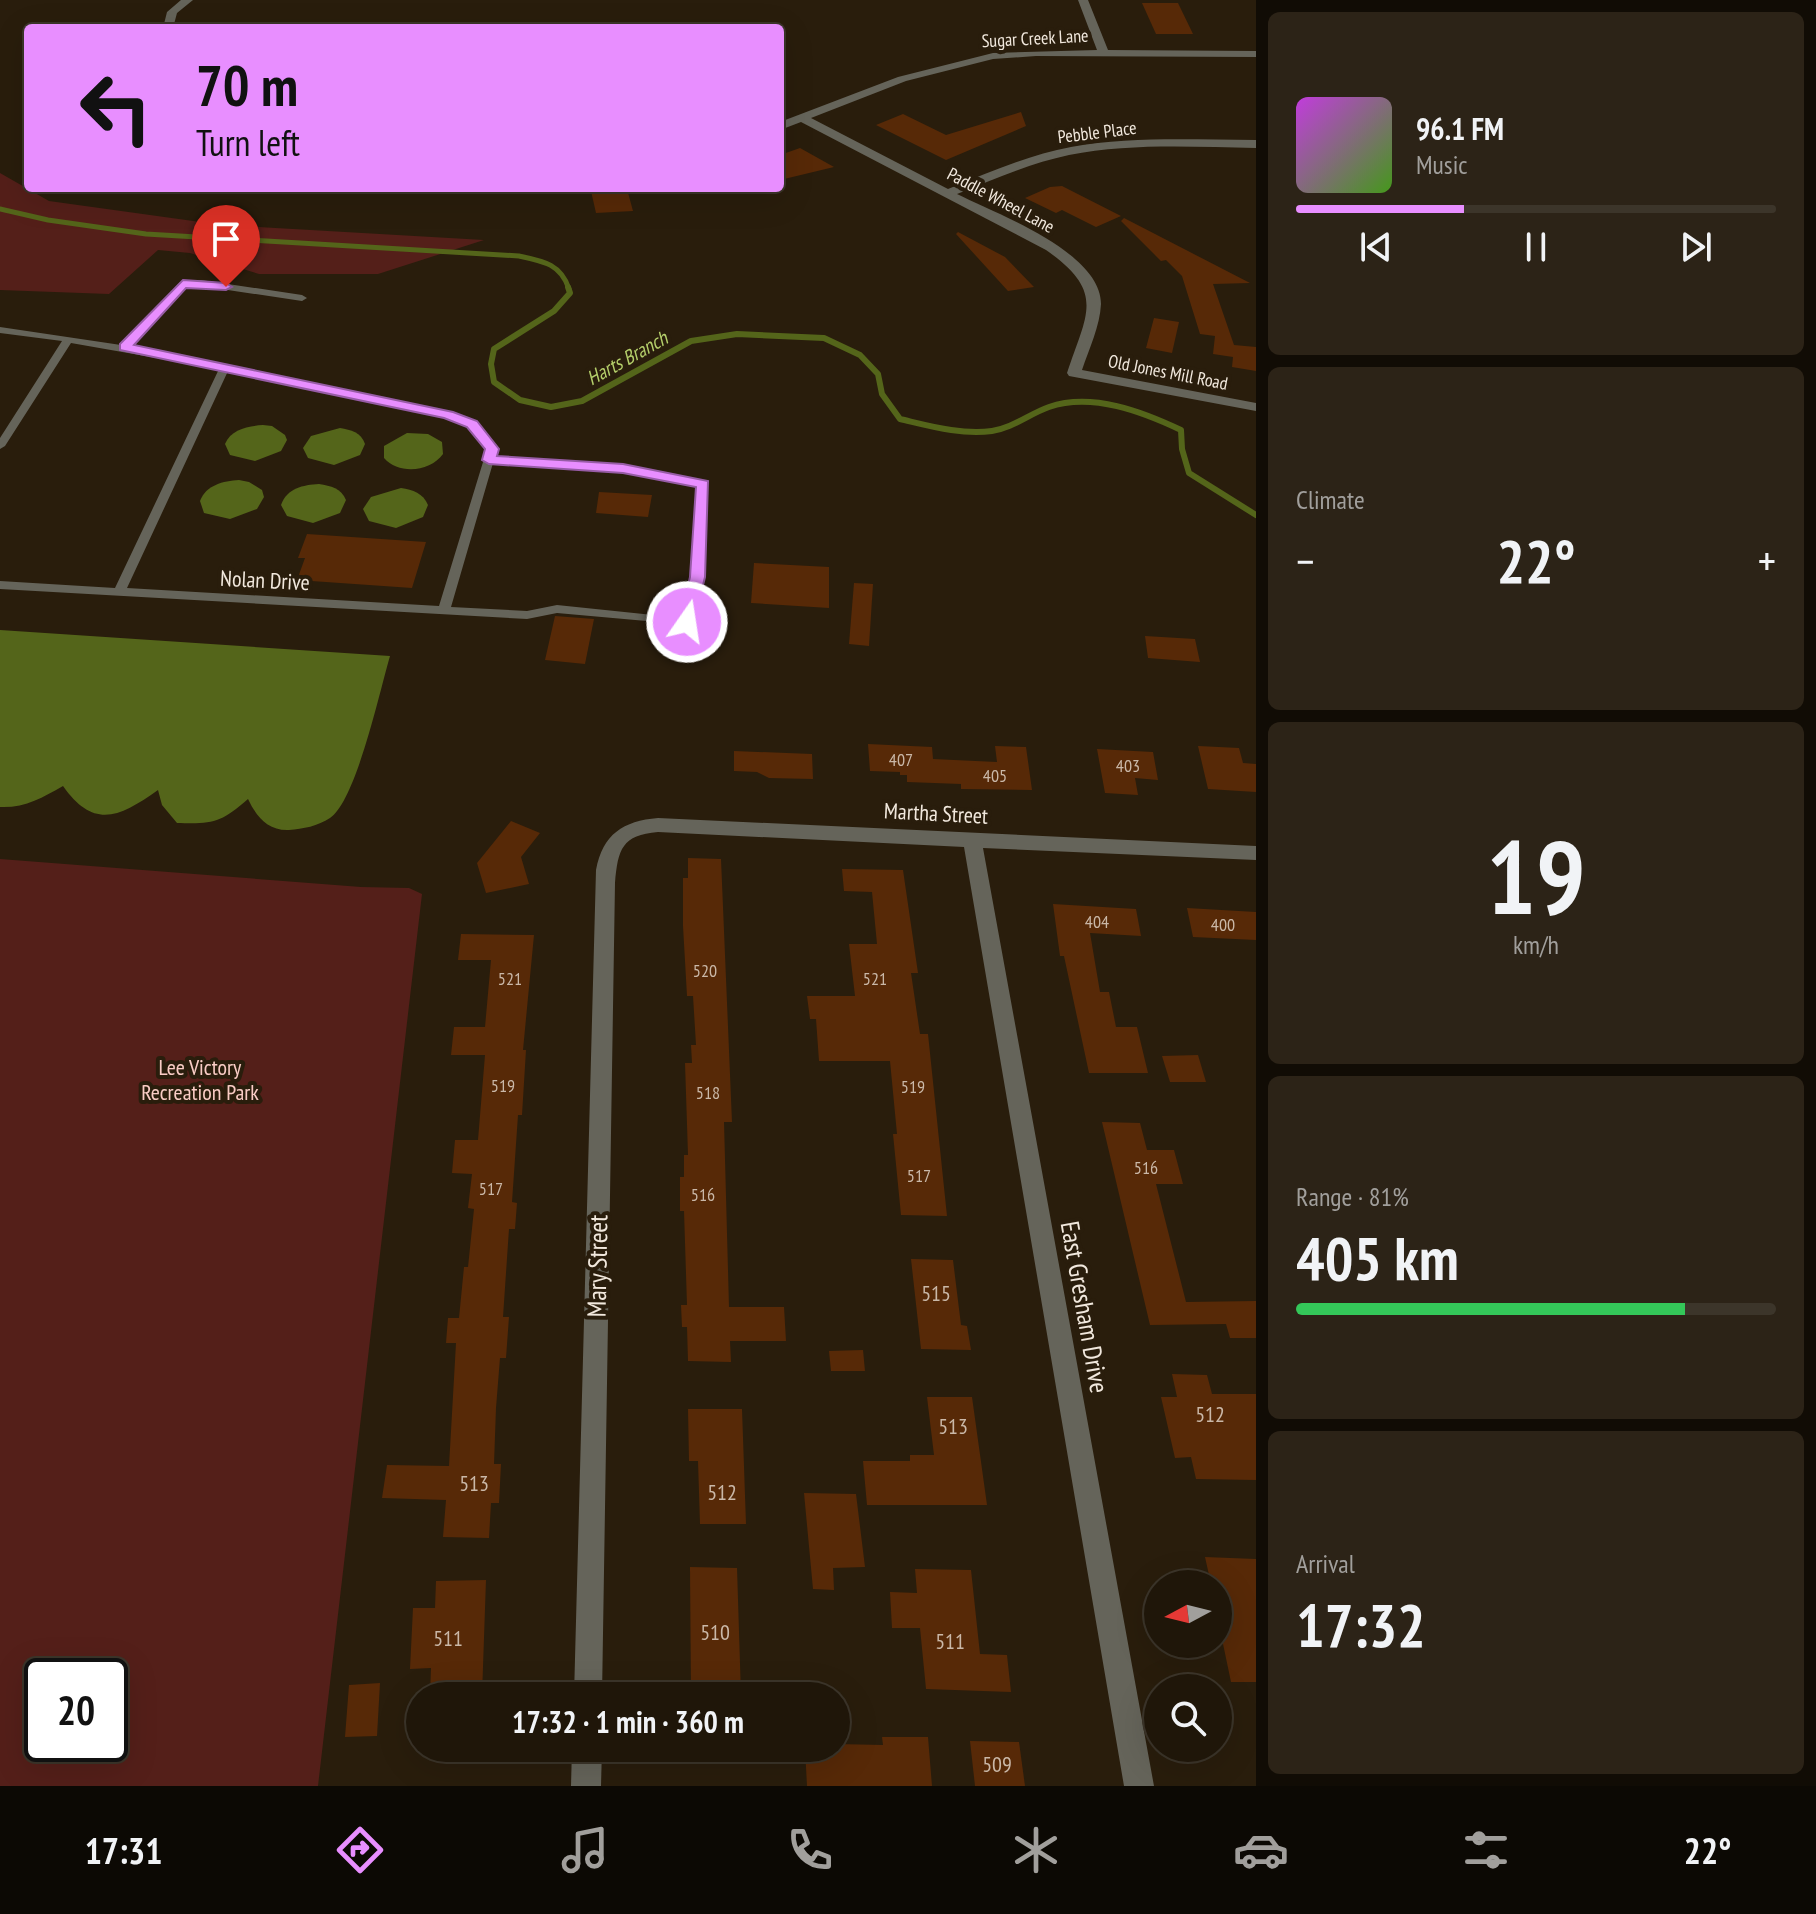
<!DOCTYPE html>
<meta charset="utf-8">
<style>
:root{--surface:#1f1609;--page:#2c2317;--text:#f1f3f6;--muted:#a19f9c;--line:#3c352a;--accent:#e88eff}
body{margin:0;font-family:"PT Sans Narrow",sans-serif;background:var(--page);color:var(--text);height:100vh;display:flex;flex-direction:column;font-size:30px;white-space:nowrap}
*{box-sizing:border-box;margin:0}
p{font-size:26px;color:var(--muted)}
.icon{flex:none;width:44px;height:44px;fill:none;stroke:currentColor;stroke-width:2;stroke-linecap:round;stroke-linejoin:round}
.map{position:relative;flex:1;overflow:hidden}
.sheet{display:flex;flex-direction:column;gap:12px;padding:12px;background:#110c05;width:560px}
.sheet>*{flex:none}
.banner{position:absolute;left:24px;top:24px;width:760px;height:168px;border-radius:8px;box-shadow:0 8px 32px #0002,0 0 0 2px var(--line);background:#e88eff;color:#111;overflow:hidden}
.needle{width:52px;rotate:263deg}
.controls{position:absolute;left:1144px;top:1570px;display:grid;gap:16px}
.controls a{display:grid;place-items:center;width:88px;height:88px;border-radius:50%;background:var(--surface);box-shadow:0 8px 32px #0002,0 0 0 2px var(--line);font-size:40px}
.speed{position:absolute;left:24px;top:1658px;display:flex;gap:16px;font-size:40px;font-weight:700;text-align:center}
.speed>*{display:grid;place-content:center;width:104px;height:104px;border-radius:50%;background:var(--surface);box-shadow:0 8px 32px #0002,0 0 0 2px var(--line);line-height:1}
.speed .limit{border:4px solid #111;border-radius:12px;background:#fff;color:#111}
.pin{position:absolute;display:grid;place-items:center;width:68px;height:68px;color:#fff;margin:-82px -34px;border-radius:50% 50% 50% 0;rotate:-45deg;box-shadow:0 0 8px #0007}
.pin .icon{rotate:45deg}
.me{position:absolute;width:88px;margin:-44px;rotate:13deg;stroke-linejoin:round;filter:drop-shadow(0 0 6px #0008)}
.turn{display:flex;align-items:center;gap:28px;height:168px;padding:0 40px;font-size:36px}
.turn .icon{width:104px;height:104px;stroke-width:2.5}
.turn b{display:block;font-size:56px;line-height:68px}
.big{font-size:60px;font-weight:600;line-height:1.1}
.sheet .widget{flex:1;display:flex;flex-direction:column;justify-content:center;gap:12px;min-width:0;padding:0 28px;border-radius:12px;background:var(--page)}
.sheet .dial{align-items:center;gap:0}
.dial b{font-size:104px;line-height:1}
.song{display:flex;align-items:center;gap:24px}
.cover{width:96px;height:96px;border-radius:12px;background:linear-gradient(135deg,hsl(290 70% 55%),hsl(100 70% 35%))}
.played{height:8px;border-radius:4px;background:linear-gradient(90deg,var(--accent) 35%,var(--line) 35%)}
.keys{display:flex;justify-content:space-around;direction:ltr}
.heat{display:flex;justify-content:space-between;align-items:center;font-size:44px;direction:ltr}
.charge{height:12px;border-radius:6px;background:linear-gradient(90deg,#34c759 81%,var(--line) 0)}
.trip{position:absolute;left:406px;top:1682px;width:444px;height:80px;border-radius:40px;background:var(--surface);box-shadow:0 8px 32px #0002,0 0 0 2px var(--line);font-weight:600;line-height:80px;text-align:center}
.tabs{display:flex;height:128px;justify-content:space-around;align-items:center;background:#0c0904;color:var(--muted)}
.tabs .icon{width:56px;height:56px}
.tabs .active{color:var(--accent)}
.tabs b{font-size:36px;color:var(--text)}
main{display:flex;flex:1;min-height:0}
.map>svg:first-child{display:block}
.green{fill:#541f19;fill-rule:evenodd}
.water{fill:#54651a}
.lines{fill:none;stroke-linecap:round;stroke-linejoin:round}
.stream-far1{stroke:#54651a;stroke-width:5}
.stream{stroke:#54651a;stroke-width:6}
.building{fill:#572907}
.lane{fill:#65645a;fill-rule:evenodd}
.street{fill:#65645a;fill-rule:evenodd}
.route{fill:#e88eff;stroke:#975ca6;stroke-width:2}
.labels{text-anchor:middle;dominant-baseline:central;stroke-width:8;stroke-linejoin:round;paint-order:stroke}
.far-street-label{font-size:18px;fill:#f1e8dd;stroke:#291d0c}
.number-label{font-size:18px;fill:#cab8a8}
.far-water-label{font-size:20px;font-style:italic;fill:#b5cf6b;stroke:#291d0c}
.street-label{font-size:22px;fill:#f1e8dd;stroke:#291d0c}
.park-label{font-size:22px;fill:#f9ccc5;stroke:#291d0c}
.near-number-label{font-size:22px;fill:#cab8a8}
.near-street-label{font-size:26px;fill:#f1e8dd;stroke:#291d0c}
</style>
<main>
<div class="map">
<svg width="1256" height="1786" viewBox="0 0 1256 1786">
<rect width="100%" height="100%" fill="#291d0c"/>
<g class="green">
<path d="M0,173L49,201L222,225L484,240L378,274H259L190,253L158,250L109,294L0,290Z"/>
<path d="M0,859L361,887L409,888L422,894L318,1786H0ZM42,1676H110V1744H42Z"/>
</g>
<g class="water">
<path d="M263,425L272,426L285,435L287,440L281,451L255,461L230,455L225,444C231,429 248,426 263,425Z"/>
<path d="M340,428C351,430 361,432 365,444L360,455L334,465L308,458L303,448L311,436Z"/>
<path d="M407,433L428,434L442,442L443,454C430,472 399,475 384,458V446Z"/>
<path d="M239,480L249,482L262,490L264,497L257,509L230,519L204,513L200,501C206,485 223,481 239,480Z"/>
<path d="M319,484C331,486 341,488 346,500L340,513L313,523L287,516L281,505C287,488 303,485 319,484Z"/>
<path d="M401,488C413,490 423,493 428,505L423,517L396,528L369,521L363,509L371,497Z"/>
<path d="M0,630L390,656C380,690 356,801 330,818C318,826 303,829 289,830C268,831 256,816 248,799C220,823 214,824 177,823L162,805L158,790C120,817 94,830 63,786C42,798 25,808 0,807Z"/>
</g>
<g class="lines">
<path class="stream-far1" d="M0,209L48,220L146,234L519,256C543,261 561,264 569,289"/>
<path class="stream" d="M568,287L570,293L554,311L494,349L491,364L494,382L520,400L551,407L582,401L691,341L737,334L824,338L860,355L878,374L882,394L900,419C930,426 961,435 992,431C1013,428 1029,414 1049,407C1092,392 1143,412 1181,430L1182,449L1189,473L1256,515"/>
</g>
<g class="building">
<path d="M1142,3H1178L1193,34H1156Z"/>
<path d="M1021,112L1026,126L946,160L876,125L903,114L946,135Z"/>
<path d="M800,148L834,167L780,180V155Z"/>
<path d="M1062,186L1121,216L1096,227L1062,210L1056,213L1025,198L1050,187Z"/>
<path d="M627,189L633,211L596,213L591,191Z"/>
<path d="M1124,218L1250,283L1213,284L1234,345L1256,347V371L1232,367L1233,357L1213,354L1215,336L1200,334L1182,276L1166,260L1161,261L1121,221Z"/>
<path d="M958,232L1005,257L1034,287L1008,291L956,234Z"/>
<path d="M1154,318L1179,322L1172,353L1146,348Z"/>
<path d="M599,492L652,495L648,517L596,513Z"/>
<path d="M307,534L426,542L412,588L297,580L305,558H298Z"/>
<path d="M754,563L829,567V608L751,603Z"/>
<path d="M854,583L873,584L869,646L849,644Z"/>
<path d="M555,616L594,619L585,664L545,660Z"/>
<path d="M1145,636L1195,639L1200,662L1148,658Z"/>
<path d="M868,744L932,747L933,759L997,762L995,746L1026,747L1032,790L961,789V784L907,782V775H900V772L870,771Z"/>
<path d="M1198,746L1239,748L1243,763L1256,764V792L1208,789Z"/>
<path d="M1097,749L1153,752L1158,780L1135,778L1138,795L1105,793Z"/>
<path d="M734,751L812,754L813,779L769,778L757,772L734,771Z"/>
<path d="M511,821L540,833L521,857L529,884L486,893L477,863Z"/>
<path d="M688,858L721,859L732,1122H724L729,1307H784L786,1341H730L731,1362L688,1361L687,1327H682L681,1305H687L684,1211H680V1177H684V1155H688L685,1063H692L691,1045H696L693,996H687L683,926V878H688Z"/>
<path d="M842,869L903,870L918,973H911L920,1034H928L947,1216L901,1215L893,1134H897L890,1061H819L816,1019H810L807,996H855L849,944H877L872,892L844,891Z"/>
<path d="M1053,904L1136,909L1141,936L1090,933L1100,992H1109L1116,1027H1137L1148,1073H1089L1064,956H1060Z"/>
<path d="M1187,908L1256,912V940L1193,937Z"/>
<path d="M461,934L534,935L523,1050H526L522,1115H518L512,1202L517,1203L515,1229H509L503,1317H509L506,1358H500L496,1408L494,1464H501L499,1503H491L489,1538L443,1537L446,1500L382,1498L387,1465L449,1466L456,1343H446L448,1318H459L464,1267H468L474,1209L468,1208L472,1174L452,1173L455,1140H478L485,1055H451L454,1027H485L491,960H458Z"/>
<path d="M1198,1055L1206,1082H1170L1162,1056Z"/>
<path d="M1102,1122L1140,1123L1147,1150H1174L1183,1184H1156L1186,1302L1256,1301V1338H1230L1226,1324L1150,1325Z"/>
<path d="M911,1259L953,1260L961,1325L967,1326L971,1350L921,1349Z"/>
<path d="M863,1350L865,1371H831L829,1351Z"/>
<path d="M1172,1374L1207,1375L1212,1394H1256V1480L1196,1479L1191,1457L1175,1458L1161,1397H1177Z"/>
<path d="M927,1397H972L987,1505H867L863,1461H910V1455H934Z"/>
<path d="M688,1409H742L746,1524H700L698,1461H689Z"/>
<path d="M804,1493L856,1494L865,1567L833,1568L834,1590L813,1589Z"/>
<path d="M1205,1557L1256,1559V1682H1231L1218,1620V1584H1211Z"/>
<path d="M690,1567L737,1568L741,1696H691Z"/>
<path d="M915,1569L971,1570L980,1654L1007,1655L1011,1692L926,1689L920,1628H892L890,1592L917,1593Z"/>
<path d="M486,1580L482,1696H430L431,1668L410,1669L413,1608H435L436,1581Z"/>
<path d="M380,1683L377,1736L345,1737L349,1685Z"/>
<path d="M882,1737H928L932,1786H807L805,1748H836V1744L883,1745Z"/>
<path d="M970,1741L1019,1742L1025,1786H975Z"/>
</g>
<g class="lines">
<path class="lane" d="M201,280L302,295L307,298L302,301L201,286L186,287L131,347L225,364L452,412L476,422L497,449L495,457L623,466L707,482L703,577L691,625L557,613L527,619L0,589V581L115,588L219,369L71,343L5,446L0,449V438L62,341L0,333V327L121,345L180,282ZM228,371L445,416L468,426L487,449L439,606L127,588ZM493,463L623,472L697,486L691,577L682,618L557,605L527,611L451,607Z"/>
<g class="street">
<path d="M181,0H193L177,13L173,28H163L167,12Z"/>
<path d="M1078,0H1088L1108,50L1256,51V57L1036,56L993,59L906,81L811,118L948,189C988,173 1028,155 1071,147C1132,136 1195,140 1256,140V148C1194,147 1130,143 1069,155C1031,163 994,179 957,194C997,214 1101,252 1101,304C1100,326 1089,349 1082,370L1256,403V411L1069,376L1067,373C1087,313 1106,292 1046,250L801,122L780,130V122L898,77L993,53L1097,50Z"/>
<path d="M658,818L1256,846V860L983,848L1154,1786H1124L964,847L658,832C622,835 618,849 615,883L602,1696H574L596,870C603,834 623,821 658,818Z"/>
<path d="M572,1748H602L601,1786H571Z"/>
</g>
</g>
<path class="route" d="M183,280L226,283L232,287L226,290L186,288L134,345L453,412L477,421L499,449L497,456L623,464L708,481L705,577L693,626H682L679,622L690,577L696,487L623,473L489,464L482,460L485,449L467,427L444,418L120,350V344Z"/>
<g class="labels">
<g class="far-street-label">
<text transform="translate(1035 38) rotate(-3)">Sugar Creek Lane</text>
<text transform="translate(1097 132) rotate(-7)">Pebble Place</text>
<text transform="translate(1001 200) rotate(28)">Paddle Wheel Lane</text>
<text transform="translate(1168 372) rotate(11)">Old Jones Mill Road</text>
</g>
<g class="number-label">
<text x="901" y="759">407</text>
<text x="1128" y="765">403</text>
<text x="995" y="775">405</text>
<text x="1097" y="921">404</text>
<text x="1223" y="924">400</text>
<text x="705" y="970">520</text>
<text x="510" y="978">521</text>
<text x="875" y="978">521</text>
<text x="503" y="1085">519</text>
<text x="913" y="1086">519</text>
<text x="708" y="1092">518</text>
<text x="1146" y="1167">516</text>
<text x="919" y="1175">517</text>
<text x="491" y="1188">517</text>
<text x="703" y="1194">516</text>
</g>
<g class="far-water-label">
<text transform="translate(627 358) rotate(-29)">Harts Branch</text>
</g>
<g class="street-label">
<text transform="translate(265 580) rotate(3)">Nolan Drive</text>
<text transform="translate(936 813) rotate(3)">Martha Street</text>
</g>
<g class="park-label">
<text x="200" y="1067">Lee Victory<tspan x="200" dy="25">Recreation Park</tspan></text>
</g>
<g class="near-number-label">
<text x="936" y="1293">515</text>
<text x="1210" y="1414">512</text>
<text x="953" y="1426">513</text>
<text x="474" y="1483">513</text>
<text x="722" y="1492">512</text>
<text x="715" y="1632">510</text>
<text x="448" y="1638">511</text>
<text x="950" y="1641">511</text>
<text x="997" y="1764">509</text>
</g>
<g class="near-street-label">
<text transform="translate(597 1266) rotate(-89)">Mary Street</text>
<text transform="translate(1085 1307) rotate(80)">East Gresham Drive</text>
</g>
</g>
</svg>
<div class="controls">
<a><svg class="needle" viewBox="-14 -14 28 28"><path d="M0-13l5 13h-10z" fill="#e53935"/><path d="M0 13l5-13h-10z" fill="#a19f9c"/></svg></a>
<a><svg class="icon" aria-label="search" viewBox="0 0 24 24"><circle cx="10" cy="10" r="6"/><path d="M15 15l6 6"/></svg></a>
</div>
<div class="speed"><div class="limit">20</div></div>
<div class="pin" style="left:226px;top:287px;background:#d93025"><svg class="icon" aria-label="arrive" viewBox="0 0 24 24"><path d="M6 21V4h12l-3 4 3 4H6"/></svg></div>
<svg class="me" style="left:687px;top:622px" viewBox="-20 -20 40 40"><circle r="17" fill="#e88eff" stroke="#fff" stroke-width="3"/><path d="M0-11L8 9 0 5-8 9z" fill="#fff"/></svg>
<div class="trip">17:32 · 1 min · 360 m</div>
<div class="banner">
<div class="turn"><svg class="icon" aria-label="left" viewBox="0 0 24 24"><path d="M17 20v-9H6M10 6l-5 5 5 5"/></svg><div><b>70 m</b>Turn left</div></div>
</div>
</div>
<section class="sheet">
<div class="widget">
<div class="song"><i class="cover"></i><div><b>96.1 FM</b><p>Music</p></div></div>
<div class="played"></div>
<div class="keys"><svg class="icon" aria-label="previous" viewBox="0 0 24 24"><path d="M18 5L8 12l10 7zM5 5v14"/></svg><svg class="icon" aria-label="pause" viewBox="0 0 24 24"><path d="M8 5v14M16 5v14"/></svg><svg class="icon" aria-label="next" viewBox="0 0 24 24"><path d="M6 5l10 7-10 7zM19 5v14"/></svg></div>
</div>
<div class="widget"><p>Climate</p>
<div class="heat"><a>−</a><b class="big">22°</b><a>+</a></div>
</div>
<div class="widget dial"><b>19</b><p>km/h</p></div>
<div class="widget"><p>Range · 81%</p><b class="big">405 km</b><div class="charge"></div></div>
<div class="widget"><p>Arrival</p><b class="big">17:32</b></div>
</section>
</main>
<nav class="tabs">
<b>17:31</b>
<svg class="icon active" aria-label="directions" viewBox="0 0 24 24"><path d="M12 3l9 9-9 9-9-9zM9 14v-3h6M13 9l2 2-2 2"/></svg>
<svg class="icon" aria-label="music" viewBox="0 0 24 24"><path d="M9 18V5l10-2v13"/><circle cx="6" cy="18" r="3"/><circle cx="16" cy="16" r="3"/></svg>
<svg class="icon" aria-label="phone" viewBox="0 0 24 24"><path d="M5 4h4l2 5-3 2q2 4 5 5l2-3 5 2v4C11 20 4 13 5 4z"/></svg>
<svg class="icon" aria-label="climate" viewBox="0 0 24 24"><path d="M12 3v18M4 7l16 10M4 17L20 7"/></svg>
<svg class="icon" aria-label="car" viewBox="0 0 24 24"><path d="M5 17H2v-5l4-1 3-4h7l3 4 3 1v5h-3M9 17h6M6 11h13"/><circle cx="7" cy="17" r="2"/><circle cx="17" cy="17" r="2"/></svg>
<svg class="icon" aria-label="filters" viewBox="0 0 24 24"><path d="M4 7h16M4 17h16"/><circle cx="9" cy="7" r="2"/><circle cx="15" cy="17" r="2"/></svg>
<b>22°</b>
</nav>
